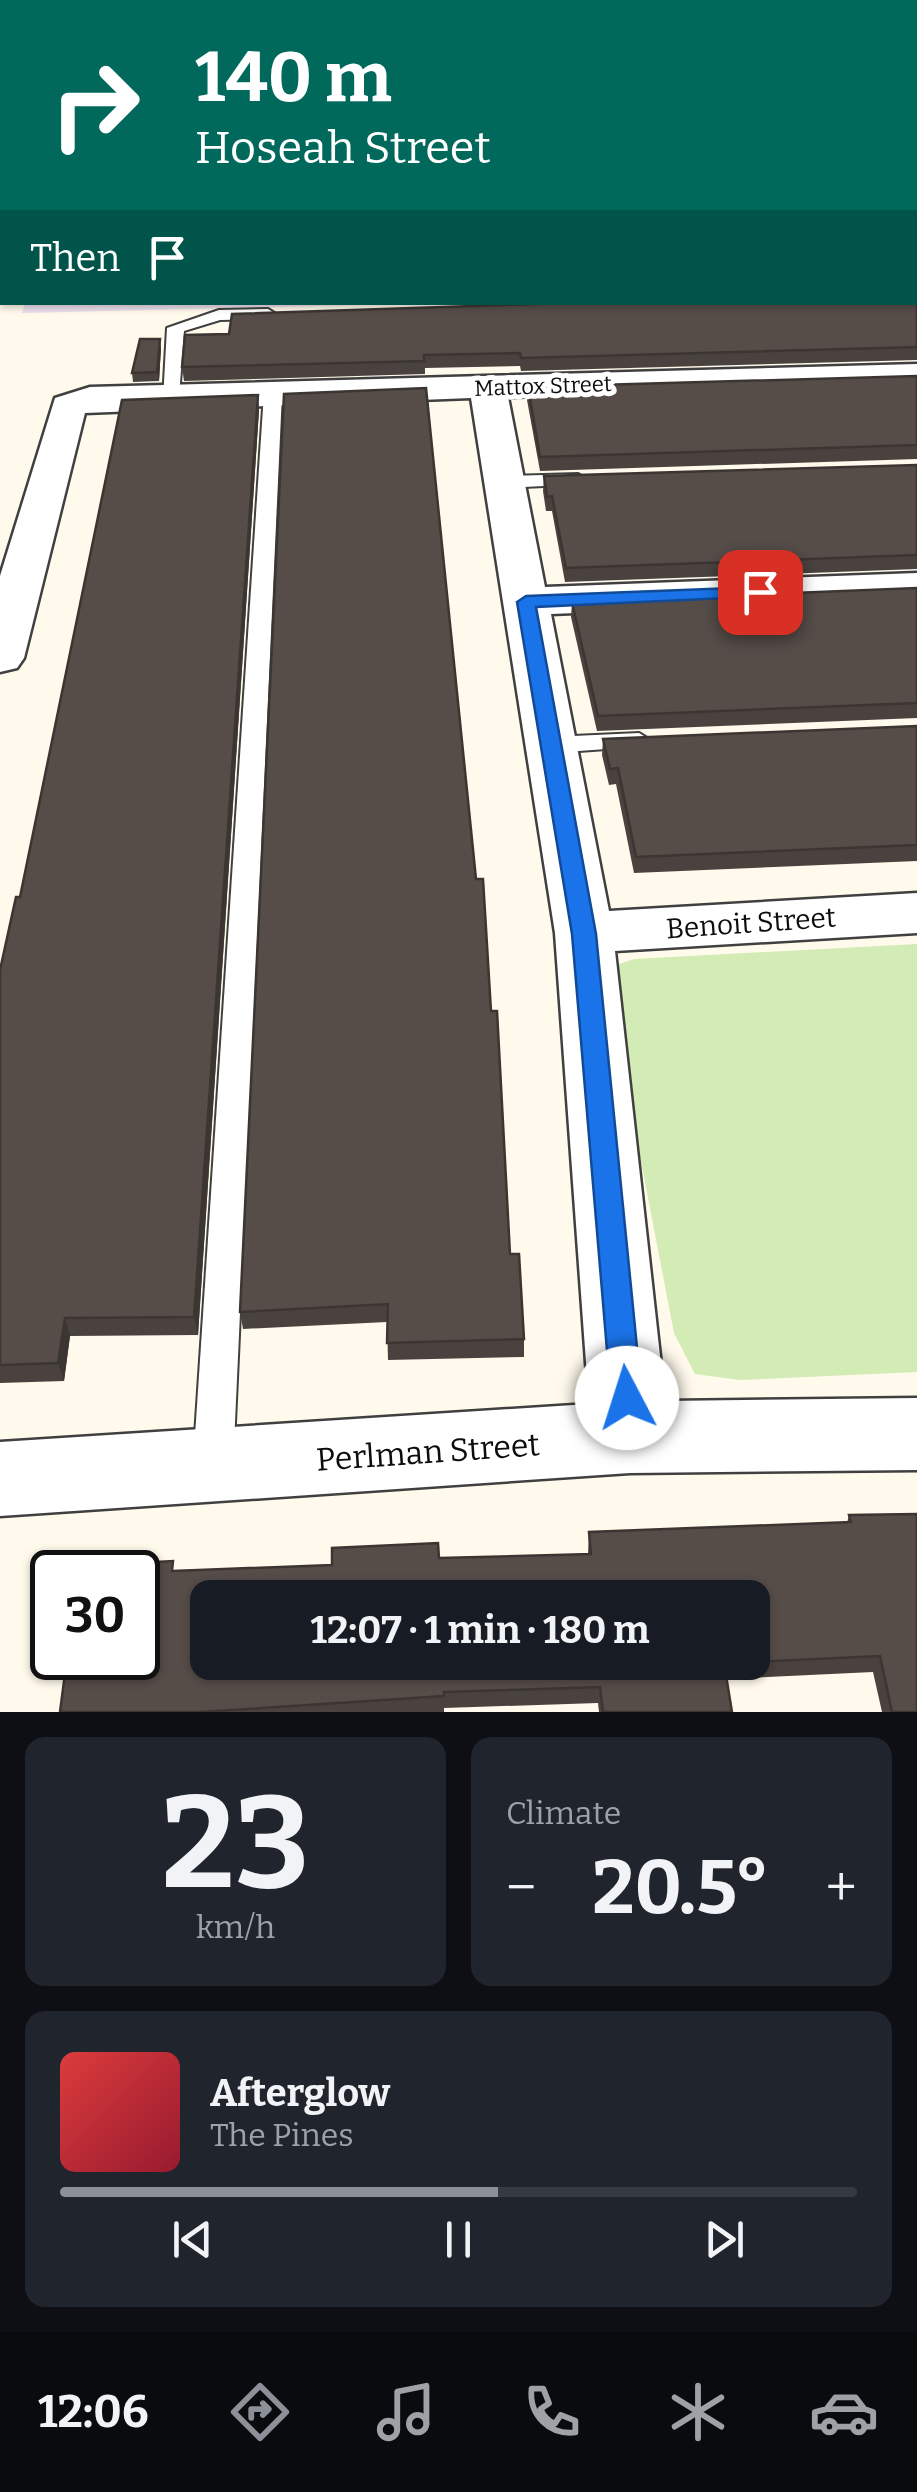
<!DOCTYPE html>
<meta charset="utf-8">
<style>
:root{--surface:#171b24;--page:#20242c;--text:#f1f3f6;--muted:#9ea1a6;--line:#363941;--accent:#8c9099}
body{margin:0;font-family:Bitter,serif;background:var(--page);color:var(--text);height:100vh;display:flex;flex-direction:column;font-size:38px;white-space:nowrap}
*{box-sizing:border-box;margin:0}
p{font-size:32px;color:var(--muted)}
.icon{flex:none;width:55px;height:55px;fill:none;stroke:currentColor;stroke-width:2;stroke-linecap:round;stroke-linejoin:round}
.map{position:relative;height:1712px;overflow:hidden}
.panel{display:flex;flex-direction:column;gap:25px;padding:25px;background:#0d0f14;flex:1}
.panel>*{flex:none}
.guide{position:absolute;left:0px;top:0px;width:918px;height:305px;box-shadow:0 2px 8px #0004;background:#00695c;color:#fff;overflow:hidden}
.speed{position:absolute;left:30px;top:1550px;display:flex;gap:20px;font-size:50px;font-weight:700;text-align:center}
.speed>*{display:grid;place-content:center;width:130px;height:130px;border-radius:50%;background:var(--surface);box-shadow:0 2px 8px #0004;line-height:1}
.speed .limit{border:5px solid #111;border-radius:15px;background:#fff;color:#111}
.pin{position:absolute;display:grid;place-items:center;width:85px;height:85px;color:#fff;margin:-42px;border-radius:20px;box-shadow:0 5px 15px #0006}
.me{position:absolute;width:110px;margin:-55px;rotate:355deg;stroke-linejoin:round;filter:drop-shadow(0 0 8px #0008)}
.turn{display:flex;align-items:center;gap:35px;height:210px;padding:0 30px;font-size:45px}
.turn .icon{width:130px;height:130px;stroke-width:2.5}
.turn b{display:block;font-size:70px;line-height:85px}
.then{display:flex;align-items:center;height:95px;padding:0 30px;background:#0003;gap:20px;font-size:38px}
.big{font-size:75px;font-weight:700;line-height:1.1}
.panel .card{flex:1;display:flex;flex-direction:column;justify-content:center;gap:15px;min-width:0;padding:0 35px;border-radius:20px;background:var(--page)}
.panel .dial{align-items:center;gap:0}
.dial b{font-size:130px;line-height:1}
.song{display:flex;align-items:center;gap:30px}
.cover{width:120px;height:120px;border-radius:15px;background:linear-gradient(135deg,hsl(0 70% 55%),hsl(350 70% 35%))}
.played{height:10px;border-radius:5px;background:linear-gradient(90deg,var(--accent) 55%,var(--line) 55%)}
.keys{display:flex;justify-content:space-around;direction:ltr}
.heat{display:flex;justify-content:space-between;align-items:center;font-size:55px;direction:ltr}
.panel .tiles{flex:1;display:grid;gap:25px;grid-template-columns:1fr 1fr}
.card:last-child{grid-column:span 2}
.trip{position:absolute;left:190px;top:1580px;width:580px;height:100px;border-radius:20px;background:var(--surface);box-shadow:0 2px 8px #0004;font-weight:700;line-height:100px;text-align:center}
.menu{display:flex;height:160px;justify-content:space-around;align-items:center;background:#090b0e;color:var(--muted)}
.menu .icon{width:70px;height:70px}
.menu .active{color:var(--accent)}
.menu b{font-size:45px;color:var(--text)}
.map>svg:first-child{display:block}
.industrial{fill:#eae0ec}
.green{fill:#d3ebb5}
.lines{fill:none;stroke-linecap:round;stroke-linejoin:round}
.service-casing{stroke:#404040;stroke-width:4}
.minor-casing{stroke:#404040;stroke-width:5}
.tertiary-casing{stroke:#404040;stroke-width:60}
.service{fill:#fff;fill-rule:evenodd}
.minor{fill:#fff;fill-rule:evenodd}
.tertiary{stroke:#fff;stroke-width:55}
.wall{fill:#4a423f}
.shaded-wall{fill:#3c3633}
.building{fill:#564d49;stroke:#3c3633;stroke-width:2.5}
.route{fill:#1a73e8;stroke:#114b97;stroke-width:2.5}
.labels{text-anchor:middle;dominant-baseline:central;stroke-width:10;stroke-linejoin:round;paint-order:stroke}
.far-street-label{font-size:22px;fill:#0d0d0d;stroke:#fff}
.street-label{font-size:28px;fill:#0d0d0d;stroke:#fff}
.near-street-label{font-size:32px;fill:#0d0d0d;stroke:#fff}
</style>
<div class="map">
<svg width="917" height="1712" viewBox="0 0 917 1712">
<rect width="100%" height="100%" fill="#fffaec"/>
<g class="industrial">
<path d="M124,0H917V292L915,2Z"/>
<path d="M25,303V302L451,303L22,313Z"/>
</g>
<path class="green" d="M917,944V1372L740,1380L695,1374L674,1333L607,984L616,965L634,959Z"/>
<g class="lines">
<defs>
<g id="service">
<rect x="271" y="0" width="10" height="2"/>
<rect x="459" y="0" width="10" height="2"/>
<path d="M712,0H723L724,2H713Z"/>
<rect x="915" y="209" width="2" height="10"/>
<path d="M219,310L268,309L276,314L268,319L220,320L184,331L179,396L163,400L167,328Z"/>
<path d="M273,387L282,393L233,1466L227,1479L213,1484L199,1479L193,1466L264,393Z"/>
<path d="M578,474L588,480L585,484L505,488L495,482L505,476Z"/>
<path d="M639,733L652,741L648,746L551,753L538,745L551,737Z"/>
</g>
<g id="minor">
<rect x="915" y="250" width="2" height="20"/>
<rect x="0" y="272" width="2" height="20"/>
<path d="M917,364V386L508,397L545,587L917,573V599L551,614L609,911L917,893V933L615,951L665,1401L917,1398V1470L630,1473L0,1516V1442L589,1404L555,933L471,398L85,413L24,658L17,668L0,672V576L55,398L90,387Z"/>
</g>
<g id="tertiary">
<path d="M88,2L89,0"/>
<path d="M0,226L2,220"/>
</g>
</defs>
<use href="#service" class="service-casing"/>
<use href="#minor" class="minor-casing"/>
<use href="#tertiary" class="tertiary-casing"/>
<use href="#service" class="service"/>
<use href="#minor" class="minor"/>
<use href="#tertiary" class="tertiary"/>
</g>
<g class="wall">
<path d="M917,293V360L521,371L520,366L425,368V374L184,381L182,367L229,334Z"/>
<path d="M161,348L159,381L133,382L132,373Z"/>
<path d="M917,376V459L540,471L527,400L528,387Z"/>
<path d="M259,410L198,1335L70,1336L64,1381L0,1383V970Z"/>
<path d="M917,465V569L565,582L552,511H546L543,491L544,476Z"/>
<path d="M917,588V718L597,731L571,617L572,602Z"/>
<path d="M917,726V861L634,873L616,784L609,785L602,755L603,739Z"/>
<path d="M476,879L491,1011L510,1254L524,1339V1357L388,1360L387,1322L243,1329L240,1312Z"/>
<path d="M849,1515L917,1712H882L873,1672L727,1679L732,1712H599L598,1703L444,1708V1712H60L176,1571L332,1565L439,1558L588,1554L589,1532L847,1523Z"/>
</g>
<g class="shaded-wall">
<path d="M160,339L161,348L159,381L157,372Z"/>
<path d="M258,395L259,410L198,1335L194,1317Z"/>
<path d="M65,1318L70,1336L64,1381L58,1363Z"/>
</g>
<g class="building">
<path d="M562,0H640L642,2H563Z"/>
<path d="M915,293H917V347L521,358L520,353L424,355V361L182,367L185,335L229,334L232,314L597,302H915Z"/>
<path d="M140,339H160L157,372L132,373Z"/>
<path d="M917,376V445L540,457L528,387Z"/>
<path d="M426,388L476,879H483L491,1011H497L510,1254H519L524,1339L387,1343L388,1304L240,1312L284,394Z"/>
<path d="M258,395L194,1317L65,1318L58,1363L0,1365V970L16,897H20L122,400Z"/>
<path d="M917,465V555L566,568L552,496L547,497L544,476Z"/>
<path d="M917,588V703L598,716L572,602Z"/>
<path d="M917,726V845L636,857L618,768L610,769L603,739Z"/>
<path d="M917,1514V1712H892L880,1656L752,1662V1598H208V1662H743L724,1663L732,1712H603L600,1687L444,1692V1696L201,1712H60L67,1658H138V1572H78L79,1566L173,1561L172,1571L332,1565V1548L438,1543L439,1558L591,1554L589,1532L851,1522L849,1515Z"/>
</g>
<path class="route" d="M760,587L770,592L767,596L536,607L596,934L642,1398L638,1408L627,1413L616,1408L611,1398L572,934L517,602L526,596Z"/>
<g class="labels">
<g class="far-street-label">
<text transform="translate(543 386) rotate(-2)">Mattox Street</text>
</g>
<g class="street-label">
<text transform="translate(751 923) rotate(-4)">Benoit Street</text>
</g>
<g class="near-street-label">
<text transform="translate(428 1452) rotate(-4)">Perlman Street</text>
</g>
</g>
</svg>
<div class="speed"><div class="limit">30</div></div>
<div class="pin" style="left:760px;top:592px;background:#d93025"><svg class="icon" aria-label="arrive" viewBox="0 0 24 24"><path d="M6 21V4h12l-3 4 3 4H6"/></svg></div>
<svg class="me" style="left:627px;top:1398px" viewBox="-20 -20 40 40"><circle r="19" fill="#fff"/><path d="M0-13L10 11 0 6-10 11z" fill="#1a73e8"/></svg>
<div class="trip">12:07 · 1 min · 180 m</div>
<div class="guide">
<div class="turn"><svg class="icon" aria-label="right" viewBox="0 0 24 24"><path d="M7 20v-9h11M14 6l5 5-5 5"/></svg><div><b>140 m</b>Hoseah Street</div></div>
<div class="then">Then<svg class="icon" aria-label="arrive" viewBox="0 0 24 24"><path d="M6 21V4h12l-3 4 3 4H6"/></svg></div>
</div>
</div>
<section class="panel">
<div class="tiles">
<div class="card dial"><b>23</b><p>km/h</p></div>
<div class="card"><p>Climate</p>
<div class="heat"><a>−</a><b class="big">20.5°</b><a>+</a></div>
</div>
<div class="card">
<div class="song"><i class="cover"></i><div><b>Afterglow</b><p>The Pines</p></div></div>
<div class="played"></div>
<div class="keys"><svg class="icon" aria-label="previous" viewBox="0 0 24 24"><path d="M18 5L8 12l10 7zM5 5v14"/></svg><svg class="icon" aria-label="pause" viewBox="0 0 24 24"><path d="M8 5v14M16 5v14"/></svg><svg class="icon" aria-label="next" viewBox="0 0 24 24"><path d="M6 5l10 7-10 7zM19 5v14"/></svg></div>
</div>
</div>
</section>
<nav class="menu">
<b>12:06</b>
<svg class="icon active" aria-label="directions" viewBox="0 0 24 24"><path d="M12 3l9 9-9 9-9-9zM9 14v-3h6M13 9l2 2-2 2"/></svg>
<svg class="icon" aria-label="music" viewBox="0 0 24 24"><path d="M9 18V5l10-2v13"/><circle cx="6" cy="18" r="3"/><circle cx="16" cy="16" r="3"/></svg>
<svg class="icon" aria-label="phone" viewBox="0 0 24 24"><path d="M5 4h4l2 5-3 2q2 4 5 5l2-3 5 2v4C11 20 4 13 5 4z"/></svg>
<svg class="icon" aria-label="climate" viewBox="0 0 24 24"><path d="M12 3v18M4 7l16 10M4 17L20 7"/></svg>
<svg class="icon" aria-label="car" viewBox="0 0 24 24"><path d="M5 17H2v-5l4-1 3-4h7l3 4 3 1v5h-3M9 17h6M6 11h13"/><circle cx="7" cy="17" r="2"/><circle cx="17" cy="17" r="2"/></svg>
</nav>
